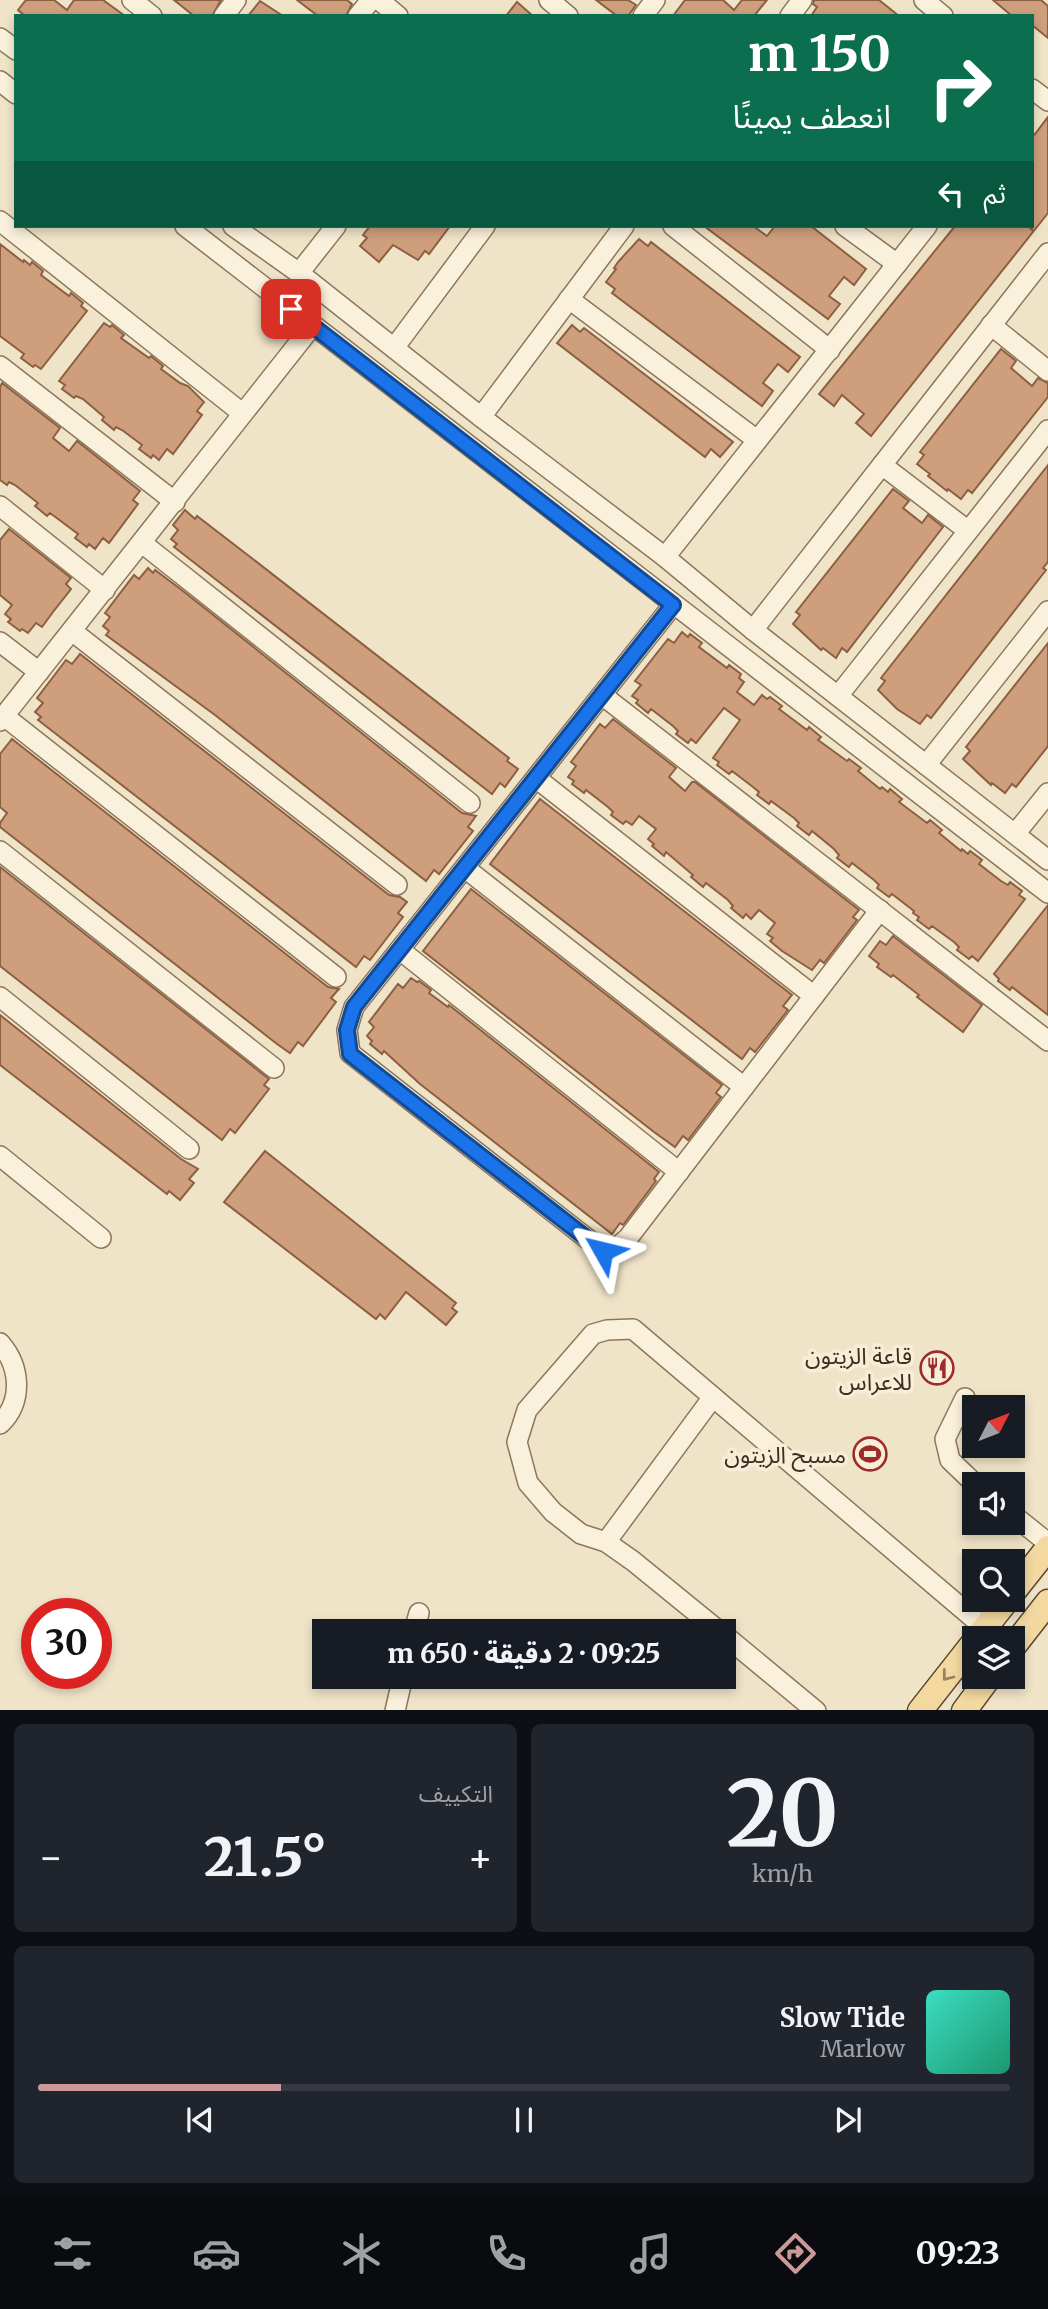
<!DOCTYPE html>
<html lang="ar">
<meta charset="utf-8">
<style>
:root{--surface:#171b24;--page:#20242c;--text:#f1f3f6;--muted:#9ea1a6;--line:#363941;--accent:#cc999b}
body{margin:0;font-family:Merriweather,"Noto Sans Arabic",serif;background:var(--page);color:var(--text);direction:rtl;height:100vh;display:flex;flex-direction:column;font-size:26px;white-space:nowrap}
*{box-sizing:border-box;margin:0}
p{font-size:23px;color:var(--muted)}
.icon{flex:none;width:38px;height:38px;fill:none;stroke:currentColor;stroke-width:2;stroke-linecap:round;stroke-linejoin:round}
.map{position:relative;height:1710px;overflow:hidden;direction:ltr}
.side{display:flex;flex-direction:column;gap:14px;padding:14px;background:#0d0f14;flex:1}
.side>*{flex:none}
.guide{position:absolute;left:14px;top:14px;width:1020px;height:214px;border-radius:0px;box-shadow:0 4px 10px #0003;direction:rtl;background:#0b6e4f;color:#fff;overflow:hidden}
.needle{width:46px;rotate:48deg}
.fabs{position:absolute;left:962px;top:1395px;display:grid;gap:14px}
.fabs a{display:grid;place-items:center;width:63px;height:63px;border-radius:0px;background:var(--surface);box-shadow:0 4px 10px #0003;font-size:35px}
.speed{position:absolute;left:21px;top:1598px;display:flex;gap:14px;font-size:35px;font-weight:700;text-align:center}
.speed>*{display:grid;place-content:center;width:91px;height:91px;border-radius:50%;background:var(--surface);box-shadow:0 4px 10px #0003;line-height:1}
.speed .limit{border:10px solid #d22;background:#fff;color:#111}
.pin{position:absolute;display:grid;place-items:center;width:60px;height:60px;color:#fff;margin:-30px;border-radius:14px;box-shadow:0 4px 10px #0006}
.me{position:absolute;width:77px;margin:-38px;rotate:307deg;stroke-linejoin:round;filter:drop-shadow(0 0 5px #0008)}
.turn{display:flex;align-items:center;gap:24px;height:147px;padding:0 28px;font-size:32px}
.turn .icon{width:91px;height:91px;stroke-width:2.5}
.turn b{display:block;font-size:49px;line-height:60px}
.then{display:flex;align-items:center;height:66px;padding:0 28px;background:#0003;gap:14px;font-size:26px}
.big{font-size:52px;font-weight:800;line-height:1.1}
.side .widget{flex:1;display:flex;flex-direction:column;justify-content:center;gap:10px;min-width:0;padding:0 24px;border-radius:10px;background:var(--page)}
.side .dial{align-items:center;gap:0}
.dial b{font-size:91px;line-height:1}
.song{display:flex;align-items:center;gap:21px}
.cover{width:84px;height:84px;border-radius:10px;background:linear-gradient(135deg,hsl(170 70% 55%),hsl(160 70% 35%))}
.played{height:7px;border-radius:4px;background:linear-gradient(90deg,var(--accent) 25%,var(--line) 25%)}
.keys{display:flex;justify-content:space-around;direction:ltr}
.heat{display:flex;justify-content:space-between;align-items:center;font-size:38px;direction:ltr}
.side .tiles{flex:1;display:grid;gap:14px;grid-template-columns:1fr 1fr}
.widget:last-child{grid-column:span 2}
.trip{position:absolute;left:312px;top:1619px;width:424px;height:70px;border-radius:0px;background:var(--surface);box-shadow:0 4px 10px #0003;font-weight:800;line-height:70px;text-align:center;direction:rtl}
.tab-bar{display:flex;height:112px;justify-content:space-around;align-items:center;background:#090b0e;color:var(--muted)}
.tab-bar .icon{width:49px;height:49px}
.tab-bar .active{color:var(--accent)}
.tab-bar b{font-size:32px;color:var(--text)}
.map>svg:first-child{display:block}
.building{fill:#cf9f7d;stroke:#8d5f41;stroke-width:2}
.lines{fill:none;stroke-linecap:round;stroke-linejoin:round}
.minor-casing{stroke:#8d765c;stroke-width:22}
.major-casing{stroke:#5b4430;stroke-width:27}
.minor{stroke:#faf1dc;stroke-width:19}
.major{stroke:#f3d9a0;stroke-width:24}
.oneway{stroke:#988460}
.route-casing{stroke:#114b97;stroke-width:18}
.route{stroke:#1a73e8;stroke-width:12}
.labels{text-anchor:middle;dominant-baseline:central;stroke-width:7;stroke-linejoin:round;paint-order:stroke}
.poi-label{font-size:23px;fill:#3d2e20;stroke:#f7eed8;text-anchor:end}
</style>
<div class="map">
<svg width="1048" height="1711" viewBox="0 0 1048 1711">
<rect width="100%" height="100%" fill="#f0e4c8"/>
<g class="building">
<path d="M26,0H54L67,10L74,0H103L125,16H25L18,10Z"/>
<path d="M174,0H221L212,16H194Z"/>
<path d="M297,0H347L352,4L346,16H318Z"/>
<path d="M596,0H628L636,5L628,16H617Z"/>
<path d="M685,0H723L734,10L742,0H767L754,16H673Z"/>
<path d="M814,0H879L899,16H811L817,7L813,4Z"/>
<path d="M993,0H1041L1048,6V38L1032,25V16H1012Z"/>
<path d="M260,1L283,16H248Z"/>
<path d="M517,2L533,16H506Z"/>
<path d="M1048,117V213L871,436L856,423L864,414L842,395L834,406L819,394L955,226H1028L1032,230V138Z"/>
<path d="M370,226H450L429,254L425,251L418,260L393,245L379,262L360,246L367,238L363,235Z"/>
<path d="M704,226H753L767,236L775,226H811L866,269L854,285L844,277L829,296L840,304L828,319Z"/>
<path d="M639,239L648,246L651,242L800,357L788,372L778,364L763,383L773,391L762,406L612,293L615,289L606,282L616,269L614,268L618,262Z"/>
<path d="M0,244L23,262L24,260L30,265L32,262L43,271L41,275L69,296L71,293L83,303L81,306L87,311L41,369L35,365L33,367L21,358L24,354L0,336Z"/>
<path d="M104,323L110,327L112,325L124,335L121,338L149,358L151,356L163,366L161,369L180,383L188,386L204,402L197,411L202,415L173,454L167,449L159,460L153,455L151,458L139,449L142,445L122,430L116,427L114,430L102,420L104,417L83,399L76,396L74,398L62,389L65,385L59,381Z"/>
<path d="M572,325L580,332L584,328L733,442L720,457L711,449L705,457L557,343Z"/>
<path d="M1001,349L1016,361L1011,368L1032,386L1038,378L1048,383V397L972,493L968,490L961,499L948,489L947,491L928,476L930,474L917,464L924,455L920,452Z"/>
<path d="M2,383L60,428L53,438L69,451L77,441L140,491L133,500L138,504L109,543L103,538L95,549L89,544L87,547L75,538L78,534L50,513L47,516L35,506L38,503L15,485L9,482L7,485L0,480V387Z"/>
<path d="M1048,465V562L1043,568L1046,570L931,718L927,715L920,724L897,709L878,690L885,681L881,678Z"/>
<path d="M893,489L909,501L903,508L922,523L928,515L943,527L847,652L842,648L836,658L823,648L821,650L793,624L800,615L796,612Z"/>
<path d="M185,510L195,519L197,516L249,556L509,758L507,761L518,769L505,787L500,783L492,794L174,547L177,544L171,539L178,530L173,525Z"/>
<path d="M9,529L71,578L66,584L71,589L53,612L42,627L36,623L28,633L22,629L20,631L8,622L11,619L5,614L12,605L0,595V540Z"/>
<path d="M148,568L153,573L155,570L183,591L462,813L476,816L468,827L473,831L439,874L434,870L426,881L215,715L106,635L109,631L103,626L110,617L105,613L134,575L139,579Z"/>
<path d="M682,632L688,637L690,634L702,643L699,647L727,668L729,665L741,674L739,678L744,682L737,692L754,705L762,695L767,699L770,697L782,706L779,709L807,730L809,727L821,737L818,740L847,761L849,759L861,768L858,771L880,789L882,787L888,792L890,789L902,799L899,802L927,823L930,820L942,830L939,833L961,851L962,849L968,854L970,851L982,860L979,864L1001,881L1008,885L1010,882L1022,891L1019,895L1025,899L978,961L972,956L969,959L957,950L959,947L954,942L932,926L929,929L917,920L919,917L913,913L914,911L892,894L889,897L877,888L879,885L874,880L852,863L849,867L837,858L839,855L834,849L812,831L809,835L797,826L799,823L794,818L771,801L769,804L757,795L759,792L753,787L732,771L729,774L717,765L719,762L713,758L740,720L724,708L696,743L691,739L688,743L676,734L678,731L673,726L651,709L648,713L636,703L638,700L632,696L641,685L635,681L668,639L674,643Z"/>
<path d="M1048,643V746L1016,787L1012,784L1005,793L992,783L991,785L963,759L970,751L966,747Z"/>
<path d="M80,654L389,895L400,897L407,902L398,913L403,917L370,960L364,956L356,967L38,720L41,717L35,712L43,703L37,698L66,660L72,664Z"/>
<path d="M613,719L676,768L669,777L685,791L692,782H695L859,910L853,917L857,920L824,963L820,960L812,970L782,951L770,941L773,938L767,934L775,923L759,910L751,919L746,914L743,918L731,908L733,906L728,900L706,883L703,887L691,877L693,875L666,852L664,856L652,846L654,844L648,839L656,829L639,816L632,825L626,821L623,824L611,815L613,812L608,807L586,790L584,793L572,784L574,781L568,777L576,766L571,762L600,724L605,728Z"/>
<path d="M12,739L328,987L339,989L331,998L336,1002L303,1046L298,1042L290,1053L277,1044L0,827V823L7,813L0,807V754Z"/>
<path d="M540,799L792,995L783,1006L788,1010L755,1052L750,1048L742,1059L490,864Z"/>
<path d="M0,867L269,1079L264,1085L269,1089L235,1133L230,1129L222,1140L0,966Z"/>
<path d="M471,889L722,1085L716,1093L721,1097L688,1140L683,1136L675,1147L654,1132L423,951Z"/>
<path d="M1048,905V1015L1012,987L1010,990L998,981L999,979L994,974Z"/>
<path d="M893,936L982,1005L963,1032L917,997L919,995L893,975L891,977L877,967L879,964L869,956L880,941L886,945Z"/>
<path d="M411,978L417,982L419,981L431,990L429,993L448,1007L449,1005L659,1172L654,1179L656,1181L623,1225L620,1223L612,1234L420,1084L384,1051L382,1054L370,1044L372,1041L367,1036L374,1027L369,1022L398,984L403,988Z"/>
<path d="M0,1015L181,1159L198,1169L189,1179L194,1183L180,1200L169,1191L167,1194L0,1065Z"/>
<path d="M265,1151L456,1303L452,1308L457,1312L446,1325L406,1292L385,1319L380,1314L376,1319L224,1202Z"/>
</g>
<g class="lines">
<defs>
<g id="minor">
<path d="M132,0L152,16"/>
<path d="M379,0L398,16"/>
<path d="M549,0L568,16"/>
<path d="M924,0L943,16"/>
<path d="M224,16L236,0"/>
<path d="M358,16L371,0"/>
<path d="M643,16L655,0"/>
<path d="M790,16L802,0"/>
<path d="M0,38L16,50"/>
<path d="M0,81L16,94"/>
<path d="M1032,89L1048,101"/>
<path d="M0,221L242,413"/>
<path d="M185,226L313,325"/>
<path d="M233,226L299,273L336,226"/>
<path d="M673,226L830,350"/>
<path d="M845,226L897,264"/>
<path d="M299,273L481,417L665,557L753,630L1048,860"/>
<path d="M569,299L757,440"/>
<path d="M991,325L1048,371"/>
<path d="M394,348L485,226"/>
<path d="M0,366L175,502"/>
<path d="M481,417L624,226"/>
<path d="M0,506L105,590"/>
<path d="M967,530L882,465L1048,253"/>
<path d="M142,543L470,803"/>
<path d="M665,557L927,226"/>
<path d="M673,605L354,1007L347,1030L350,1053L603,1251L614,1250L628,1238L880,910"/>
<path d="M753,630L882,465"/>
<path d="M72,631L397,885"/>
<path d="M0,642L39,672"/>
<path d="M602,695L1048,1041"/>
<path d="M838,696L1048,430"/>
<path d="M4,716L336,977"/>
<path d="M0,721L313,325L1048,893"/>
<path d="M926,765L1048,611"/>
<path d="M536,778L814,996"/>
<path d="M1015,834L1048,793"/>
<path d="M0,851L274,1068"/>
<path d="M465,868L744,1087"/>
<path d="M400,950L679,1172"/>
<path d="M0,997L189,1149"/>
<path d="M0,1156L101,1238"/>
<path d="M0,1343C21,1367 23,1402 0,1424"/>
<path d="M965,1398L945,1439L950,1460L975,1484"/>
<path d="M1013,1515L1048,1543"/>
<path d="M606,1542L713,1397"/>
<path d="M414,1631L419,1613"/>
<path d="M719,1631L633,1561L606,1542L581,1534L553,1512L528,1483L517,1442L527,1410L593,1334L607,1330L633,1329L985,1628"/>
<path d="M723,1634L816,1711"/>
<path d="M395,1711L403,1676"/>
</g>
<g id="major">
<path d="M1013,1592L1048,1548"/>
<path d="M977,1638L1007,1600"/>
<path d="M1013,1647L1048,1602"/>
<path d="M920,1711L975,1641"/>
<path d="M964,1711L990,1676"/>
</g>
</defs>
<use href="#minor" class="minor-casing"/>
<use href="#major" class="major-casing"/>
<use href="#minor" class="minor"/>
<use href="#major" class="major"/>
</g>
<defs><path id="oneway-chevron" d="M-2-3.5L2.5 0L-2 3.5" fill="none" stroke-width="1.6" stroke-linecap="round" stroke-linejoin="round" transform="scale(1.75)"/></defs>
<use class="oneway" href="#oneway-chevron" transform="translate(947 1676) rotate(128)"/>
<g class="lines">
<defs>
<path id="route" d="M291,309L673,605L354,1007L347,1030L350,1054L603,1251"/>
</defs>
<use href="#route" class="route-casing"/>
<use href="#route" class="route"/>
</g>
<defs>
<symbol id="restaurant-ring" viewBox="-11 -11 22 22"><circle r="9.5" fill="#f7eed8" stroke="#9e2a2b" stroke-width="1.5"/><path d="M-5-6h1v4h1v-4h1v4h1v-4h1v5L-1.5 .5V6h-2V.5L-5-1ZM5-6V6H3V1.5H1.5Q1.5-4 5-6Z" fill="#9e2a2b"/></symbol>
<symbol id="stadium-ring" viewBox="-11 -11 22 22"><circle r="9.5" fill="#f7eed8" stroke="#9e2a2b" stroke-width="1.5"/><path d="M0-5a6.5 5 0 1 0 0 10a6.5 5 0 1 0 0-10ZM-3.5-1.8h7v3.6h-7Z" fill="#9e2a2b"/></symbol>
</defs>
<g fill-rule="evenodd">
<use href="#restaurant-ring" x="918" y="1349" width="38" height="38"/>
<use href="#stadium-ring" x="851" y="1435" width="38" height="38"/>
</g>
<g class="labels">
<g class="poi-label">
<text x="912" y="1355">قاعة الزيتون<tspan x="912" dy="26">للاعراس</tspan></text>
<text x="846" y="1454">مسبح الزيتون</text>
</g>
</g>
</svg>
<div class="fabs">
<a><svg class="needle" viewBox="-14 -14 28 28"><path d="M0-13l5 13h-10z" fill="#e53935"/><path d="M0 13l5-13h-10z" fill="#9ea1a6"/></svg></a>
<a><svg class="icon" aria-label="sound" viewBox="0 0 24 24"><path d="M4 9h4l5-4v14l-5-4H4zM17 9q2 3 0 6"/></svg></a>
<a><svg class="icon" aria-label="search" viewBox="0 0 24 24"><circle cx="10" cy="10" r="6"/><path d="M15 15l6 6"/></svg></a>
<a><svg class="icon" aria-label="layers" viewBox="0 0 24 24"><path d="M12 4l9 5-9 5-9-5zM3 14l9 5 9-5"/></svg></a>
</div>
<div class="speed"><div class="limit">30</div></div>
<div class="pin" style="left:291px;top:309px;background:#d93025"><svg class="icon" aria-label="arrive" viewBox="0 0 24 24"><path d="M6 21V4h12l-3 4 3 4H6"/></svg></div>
<svg class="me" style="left:603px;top:1251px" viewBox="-20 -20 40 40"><path d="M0-17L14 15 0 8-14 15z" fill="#1a73e8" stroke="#fff" stroke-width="4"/></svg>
<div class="trip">09:25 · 2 دقيقة · 650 m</div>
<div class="guide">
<div class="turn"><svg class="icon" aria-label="right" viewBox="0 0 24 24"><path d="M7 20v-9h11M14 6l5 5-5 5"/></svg><div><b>150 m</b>انعطف يمينًا</div></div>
<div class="then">ثم<svg class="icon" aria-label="left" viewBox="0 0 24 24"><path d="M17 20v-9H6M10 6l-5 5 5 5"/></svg></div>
</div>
</div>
<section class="side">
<div class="tiles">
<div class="widget dial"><b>20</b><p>km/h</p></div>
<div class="widget"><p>التكييف</p>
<div class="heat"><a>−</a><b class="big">21.5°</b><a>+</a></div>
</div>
<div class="widget">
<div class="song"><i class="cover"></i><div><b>Slow Tide</b><p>Marlow</p></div></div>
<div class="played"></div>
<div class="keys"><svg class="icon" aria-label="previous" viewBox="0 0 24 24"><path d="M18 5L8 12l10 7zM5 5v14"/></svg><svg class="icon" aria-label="pause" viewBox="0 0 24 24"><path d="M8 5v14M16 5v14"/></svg><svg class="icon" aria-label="next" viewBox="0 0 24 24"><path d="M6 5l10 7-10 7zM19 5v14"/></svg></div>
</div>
</div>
</section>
<nav class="tab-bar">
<b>09:23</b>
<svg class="icon active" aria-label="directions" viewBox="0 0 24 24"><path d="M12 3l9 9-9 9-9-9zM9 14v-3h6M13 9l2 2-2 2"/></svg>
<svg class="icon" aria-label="music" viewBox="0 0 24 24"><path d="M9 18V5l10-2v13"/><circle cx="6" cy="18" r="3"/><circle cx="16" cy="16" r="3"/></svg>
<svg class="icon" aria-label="phone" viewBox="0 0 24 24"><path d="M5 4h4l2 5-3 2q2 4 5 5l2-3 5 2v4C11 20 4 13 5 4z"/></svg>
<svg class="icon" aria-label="climate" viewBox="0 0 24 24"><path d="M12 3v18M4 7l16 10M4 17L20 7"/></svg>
<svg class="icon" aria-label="car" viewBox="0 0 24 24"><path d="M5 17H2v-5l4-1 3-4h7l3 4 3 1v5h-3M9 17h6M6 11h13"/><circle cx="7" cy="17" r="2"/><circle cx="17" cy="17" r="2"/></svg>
<svg class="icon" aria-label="filters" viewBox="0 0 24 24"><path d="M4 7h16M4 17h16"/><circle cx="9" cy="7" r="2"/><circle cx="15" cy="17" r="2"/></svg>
</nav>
